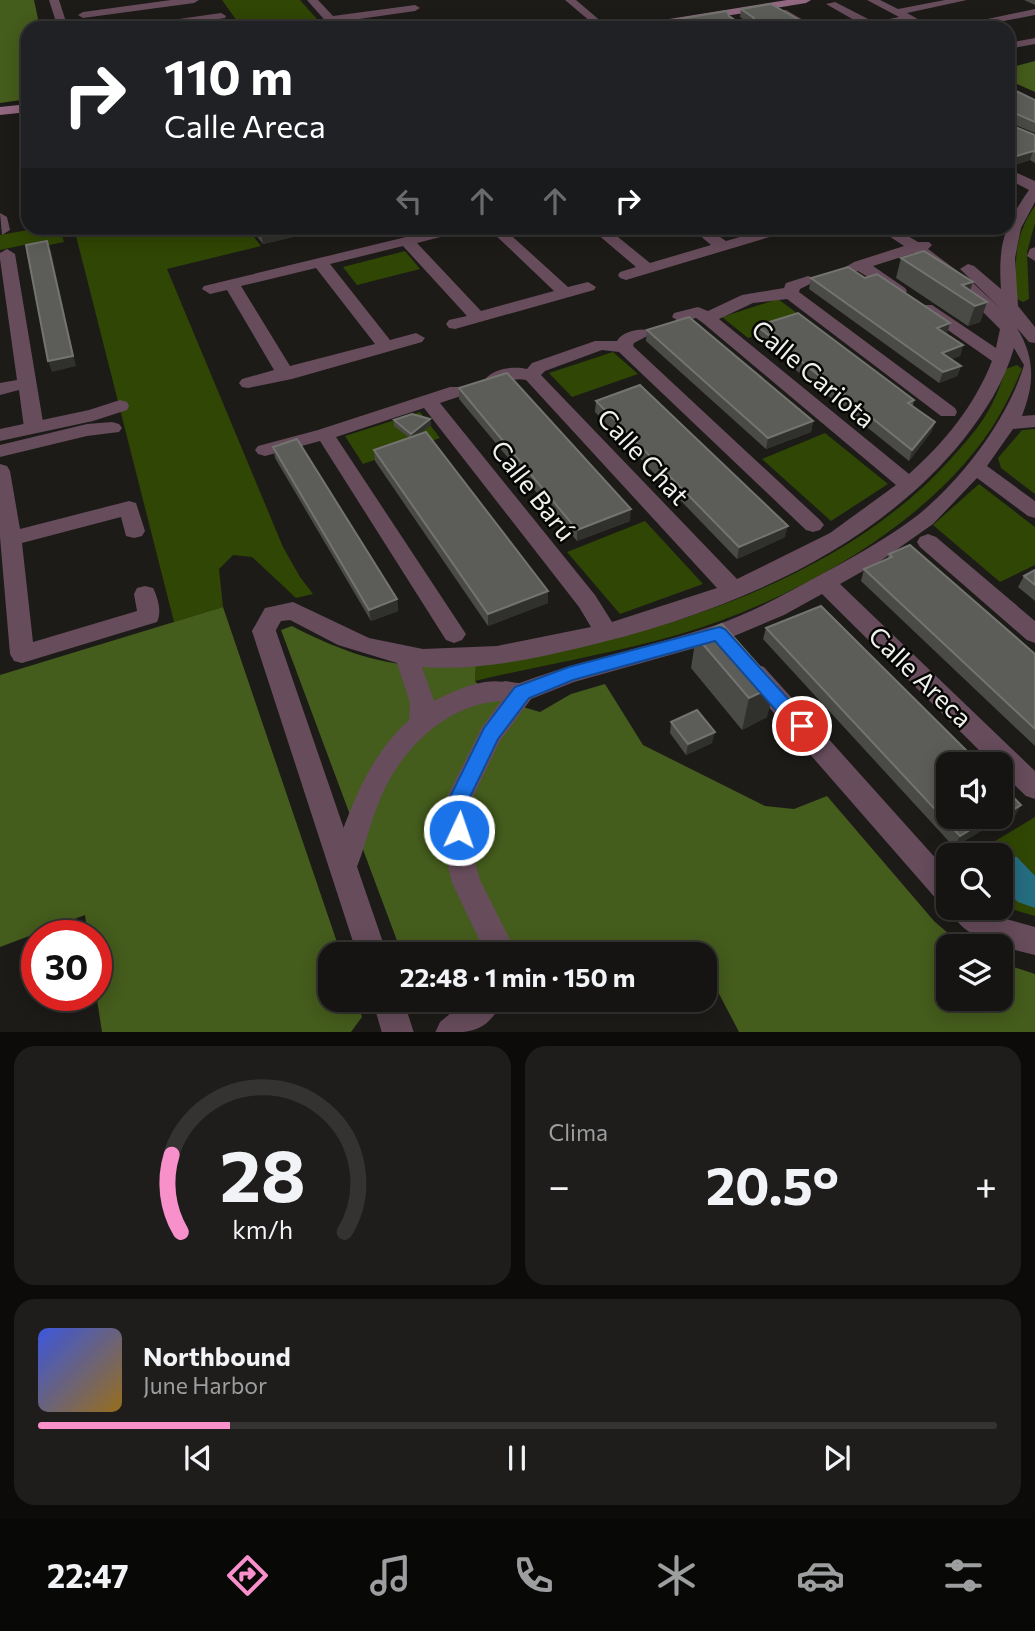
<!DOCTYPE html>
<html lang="es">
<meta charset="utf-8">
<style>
:root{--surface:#151412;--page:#1e1d1b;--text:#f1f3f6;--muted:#9d9e9f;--line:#343332;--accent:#f890cb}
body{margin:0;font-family:Commissioner,sans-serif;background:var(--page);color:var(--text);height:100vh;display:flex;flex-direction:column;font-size:26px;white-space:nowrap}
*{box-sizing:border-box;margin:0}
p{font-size:23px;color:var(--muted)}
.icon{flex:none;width:38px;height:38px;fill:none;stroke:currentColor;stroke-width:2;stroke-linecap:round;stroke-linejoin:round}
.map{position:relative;height:1032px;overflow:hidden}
.drawer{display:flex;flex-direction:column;gap:14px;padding:14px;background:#0c0b0a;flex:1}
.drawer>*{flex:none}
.banner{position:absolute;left:21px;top:21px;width:994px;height:214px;border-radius:21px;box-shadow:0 4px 18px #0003,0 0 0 2px var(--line);background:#202124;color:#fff;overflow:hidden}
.tools{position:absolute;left:936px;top:752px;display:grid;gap:14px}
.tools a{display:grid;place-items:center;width:77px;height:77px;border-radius:14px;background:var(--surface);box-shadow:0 4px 18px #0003,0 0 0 2px var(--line);font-size:35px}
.speed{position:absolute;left:21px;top:920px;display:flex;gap:14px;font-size:35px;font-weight:700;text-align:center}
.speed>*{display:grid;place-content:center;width:91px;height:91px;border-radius:50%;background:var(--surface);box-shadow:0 4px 18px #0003,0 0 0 2px var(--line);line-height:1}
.speed .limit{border:10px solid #d22;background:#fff;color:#111}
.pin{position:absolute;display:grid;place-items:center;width:60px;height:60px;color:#fff;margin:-30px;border:4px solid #fff;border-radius:50%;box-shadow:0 2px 7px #0007}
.me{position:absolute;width:77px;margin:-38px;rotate:3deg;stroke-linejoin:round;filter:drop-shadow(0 0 5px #0008)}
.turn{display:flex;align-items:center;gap:24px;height:147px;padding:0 28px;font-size:32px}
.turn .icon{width:91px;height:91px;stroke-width:2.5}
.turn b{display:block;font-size:49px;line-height:60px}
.lanes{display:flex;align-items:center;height:66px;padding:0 28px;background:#0003;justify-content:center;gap:35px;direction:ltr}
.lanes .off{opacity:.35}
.big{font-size:52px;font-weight:700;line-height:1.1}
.drawer .card{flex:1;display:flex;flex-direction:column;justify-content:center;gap:10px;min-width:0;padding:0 24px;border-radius:21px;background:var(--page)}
.drawer .dial{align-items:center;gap:0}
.dial svg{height:182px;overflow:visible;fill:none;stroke:var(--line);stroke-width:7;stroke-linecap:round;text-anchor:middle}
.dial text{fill:var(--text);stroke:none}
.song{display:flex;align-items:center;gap:21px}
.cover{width:84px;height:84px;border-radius:10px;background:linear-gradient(135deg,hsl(230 70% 55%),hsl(40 70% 35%))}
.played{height:7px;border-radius:4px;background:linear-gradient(90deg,var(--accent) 20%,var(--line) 20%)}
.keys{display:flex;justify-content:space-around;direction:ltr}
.heat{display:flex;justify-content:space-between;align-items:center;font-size:38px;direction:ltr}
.drawer .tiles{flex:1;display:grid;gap:14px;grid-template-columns:1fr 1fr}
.card:last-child{grid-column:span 2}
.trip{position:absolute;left:318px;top:942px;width:399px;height:70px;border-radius:21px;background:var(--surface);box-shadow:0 4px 18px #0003,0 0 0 2px var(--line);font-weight:700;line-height:70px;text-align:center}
.dock{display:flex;height:112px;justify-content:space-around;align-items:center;background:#080807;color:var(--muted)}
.dock .icon{width:49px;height:49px}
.dock .on{color:var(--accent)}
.dock b{font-size:32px;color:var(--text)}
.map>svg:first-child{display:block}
.green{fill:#304604}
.forest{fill:#445c1c}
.water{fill:#256d80}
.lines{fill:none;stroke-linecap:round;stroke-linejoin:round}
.minor{fill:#674c5b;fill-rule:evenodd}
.tertiary{fill:#674c5b;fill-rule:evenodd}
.secondary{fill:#926780;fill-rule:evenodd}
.wall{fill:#4a4a47}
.shaded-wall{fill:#30302c}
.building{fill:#5c5c58;stroke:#737370;stroke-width:2}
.route{fill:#1a73e8;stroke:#114b97;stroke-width:2}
.labels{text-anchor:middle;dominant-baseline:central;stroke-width:5;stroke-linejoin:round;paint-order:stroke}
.street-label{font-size:26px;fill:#f0f0ed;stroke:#060605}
</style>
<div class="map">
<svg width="1035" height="1033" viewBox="0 0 1035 1033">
<rect width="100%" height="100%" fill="#1c1b18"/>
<g class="green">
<path d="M222,0H300L323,26L321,28H242Z"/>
<path d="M1035,206V223L1027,252L1029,299L1023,302L1015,298C1015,265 1014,234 1035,206Z"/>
<path d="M28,223V228H60L64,242L34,248L33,243L0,250V235L28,230Z"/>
<path d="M74,228H247L261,246L167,269L283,547L300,577L313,594L296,598L252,557L233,555L219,569L223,607L174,622Z"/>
<path d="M405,251L420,269L357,285L343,267Z"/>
<path d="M778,299L805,319L748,338L722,317Z"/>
<path d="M613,352L638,374L572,397L549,373Z"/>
<path d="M1017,365L1022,369C1010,397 997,423 978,447C911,535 782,605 677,635C610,654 543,665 475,681L476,664C636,644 834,586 947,463C963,445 982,425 992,404C998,393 1002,380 1006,369Z"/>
<path d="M420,412L440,438L363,464L345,436Z"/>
<path d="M1035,429V494L1001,468L998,458L1022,430Z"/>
<path d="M825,433L888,484L831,521L762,459Z"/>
<path d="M979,484L1035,527V565L1000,582L933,525Z"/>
<path d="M645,521L703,584L620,614L567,552Z"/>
<path d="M1035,817V916L1001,906V856H970Z"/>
</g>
<g class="forest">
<path d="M0,0H34L40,28H28V99L0,103Z"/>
<path d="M1035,61V92L1008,80V68Z"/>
<path d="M223,607L341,954H331V999H356L362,1017L351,1032H102L96,993V936H88L85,915L0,947V675Z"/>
<path d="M292,626C332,647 375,664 421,666C439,667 458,665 476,664L475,681L490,697L540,712L571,694L605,684L643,745L765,806L794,809L827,796L934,921L964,947H948V999H1001V963L1035,974V1032H739L705,967V954H698L695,947L644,948L618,954H402L281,630Z"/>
</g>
<path class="water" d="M1010,856L1017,857L1035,876V908L1018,902L1007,891V860Z"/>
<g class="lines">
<g class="minor">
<path d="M49,0H59L68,28H58Z"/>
<path d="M171,0H199L194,3L83,18L78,15L83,12Z"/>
<path d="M307,0H318L333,16L415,5L420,8L415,11L338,22L340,25L338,28H327L329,25Z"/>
<path d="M565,0H576L603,23L596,28H583L591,22Z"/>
<path d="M867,0H880L898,9L945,0H967L907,13L934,28C924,28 916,23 907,23C888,23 868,28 849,28L861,24L826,4L835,2L874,22L899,17Z"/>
<path d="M1035,9V15L967,28H945Z"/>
<path d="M778,10H786L817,28H804L778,14Z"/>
<path d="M221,13L226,16L225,18L160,28H132L137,25Z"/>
<path d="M429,22L434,25L433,27L407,28Z"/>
<path d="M1035,38V44L1008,49V43Z"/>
<path d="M1008,169L1035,181V202L1021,228L1015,258L1018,306L1035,327V343L1029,342L1017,328C1035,358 1035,382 1022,416L1035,415V427L1013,429L987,466L1035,501V518L1028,516L977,478L933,524L879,562L840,584L1035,771V799L1026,796L1001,772V765H994L822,594L784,615L727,639L574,682L531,699L500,741L472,799L473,854L480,880L517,954H486L452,883L445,854L446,799L482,727L501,701C447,704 401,749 381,797C370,822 365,849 354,874L344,878L334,874L330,865C350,811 365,760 409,720L410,703L397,663L338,645L290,620L281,621L272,637L264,640L256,637L252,631L265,608L293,602L369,638L423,649L497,646L591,627L579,607L424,408L336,437L462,628L466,634L462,640L454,643L446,640L320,441L265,456L258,454L255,450L258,446L318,430L450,387H464L466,391L464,395L440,403L595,595L612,622L717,588L526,380C512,377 502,385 489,382L486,378C496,368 514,366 527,369L532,363L595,341H617C622,332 638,328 648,330L651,334L634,343L633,346L820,520L824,525L820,530L813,532L806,530L619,352L602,350L545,371L541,375L737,579L830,533L896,485L703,323L696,318L680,322L672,317L674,313L698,307L708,311L742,295L784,288L786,283L808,276L814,278L816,281L800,289L799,292L955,408L957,412L955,416H941L787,299L753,303L719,319L909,474C944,443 975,405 992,361L918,309L920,305H932L996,348L1000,329L960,289L914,253L873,266L905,288L907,291L905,294L899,296L858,271L852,273L844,268L854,262L904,246L877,228H895L918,242H929L932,245L928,249L972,282L1001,309L960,269L968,264L974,266L1001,289C998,244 1004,226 1029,190L1008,179ZM1014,348L1024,365C1008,419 962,479 918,515C884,541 846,561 809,581C778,598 746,615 713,626C647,648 579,660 514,685C489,674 456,690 434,701L422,667C476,671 528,660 579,648C719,615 869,556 963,440C985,412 1004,383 1014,348Z"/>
<path d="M0,213L7,217L10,230L2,235Z"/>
<path d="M443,228H467L464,231L417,243L481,311L554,291L488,228H503L568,287L588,282L596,287L594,290L455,329L449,328L446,324L449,320L467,316L403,246L330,264L390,340L416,333L425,338L422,342L292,379L248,388L242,387L239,383L242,379L274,370L227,290L210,294L202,289L204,286ZM316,268L375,344L290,366L241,286Z"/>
<path d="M590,228H607L650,263L711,245L691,228H707L726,241L771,228H793L790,231L626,280L620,278L618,275L620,272L636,267Z"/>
<path d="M1035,247V261L1027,256L1030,249Z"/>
<path d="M7,249L15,254L44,428L41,432H27L24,428L19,390L0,395V383L17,380L0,259V253Z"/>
<path d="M0,464L7,466L10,471L20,529L129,501L136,503L145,531L142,536L134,538L126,536L121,517L22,543L33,642L137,611L134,594L137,588L145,586L153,588C158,598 162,612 157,622L22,663L14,661L10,654L0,537Z"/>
<path d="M928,534L936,537L1035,621V643L1027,640L920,547L917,542L920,537Z"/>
<path d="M755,664L764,667L948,872V905L938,901L746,681L743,674L746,667Z"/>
<path d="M949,908H985L999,917L1035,927V955C1005,947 962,940 949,908Z"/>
<path d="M468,999H503C488,1033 471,1033 435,1033L440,1022Z"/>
</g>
<g class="tertiary">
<path d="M120,400L127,402L129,406L127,410L93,421L0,441V429L89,410Z"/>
<path d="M112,422L119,424L122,428L119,432L87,436L0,457V445L87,424Z"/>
<path d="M264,622L272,625L276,631L387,954H357L252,631L256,625Z"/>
<path d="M505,681L531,685L534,692L531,699L522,702L496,698L493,691L496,684Z"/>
<path d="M372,999H403L414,1033H382Z"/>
</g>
<g class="secondary">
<path d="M787,0H811L806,3L652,28H627L632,25Z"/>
<path d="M28,104V112L0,115V107Z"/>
</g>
</g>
<g class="wall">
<path d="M1024,0H1035V5Z"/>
<path d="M741,9L801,21L800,28H643V25L729,16L738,22H747L740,17Z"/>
<path d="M1008,87L1035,100V133L1008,122V124L1035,135V163L1030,160L1014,165L1008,162Z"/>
<path d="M250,228H331L263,244Z"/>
<path d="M932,228H956L940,233Z"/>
<path d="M901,258L973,282L970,291L987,302L980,322L968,326L896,278Z"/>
<path d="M811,278L946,334L963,345L960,356L951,359L961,366L957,376L939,383L809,289Z"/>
<path d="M757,326L914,400L913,406L935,422L931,432L909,461L755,337Z"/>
<path d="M647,330L813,421L811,432L766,449L646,341Z"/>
<path d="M459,388L630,521L577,541L459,399Z"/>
<path d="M596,401L785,537L737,559L595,412Z"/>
<path d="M430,419L431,425L417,435L548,603L488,626L375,461L374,450L410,438L394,426V420Z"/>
<path d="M273,447L397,599L398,611L371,621L275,458Z"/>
<path d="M889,554L1035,654V746L861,581L864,569L887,559Z"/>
<path d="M1035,570V601L1018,587L1024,576Z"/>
<path d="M766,628L1015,816L989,831L986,828L954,847L763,639Z"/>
<path d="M696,636L767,717L742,730L691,668Z"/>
<path d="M671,722L712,743L686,755L670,733Z"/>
</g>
<g class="shaded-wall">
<path d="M801,21L800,28H757Z"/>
<path d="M1033,151L1030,160L1014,165L1017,156Z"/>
<path d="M282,228H331L263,244L261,233Z"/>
<path d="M942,228H956L940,233Z"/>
<path d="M47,241L51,251L76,366L52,372L48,361Z"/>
<path d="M973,282L967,300L962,285Z"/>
<path d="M987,302L980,322L968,326L975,306Z"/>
<path d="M950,323L947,334L937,328Z"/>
<path d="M963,345L960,356L939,364L942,353Z"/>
<path d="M961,366L957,376L939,383L943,372Z"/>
<path d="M430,419L431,425L412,439L411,434Z"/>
<path d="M813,421L811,432L766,449L768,438Z"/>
<path d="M935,422L931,432L909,461L912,450Z"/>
<path d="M631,509L630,521L577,541V530Z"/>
<path d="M788,526L785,537L737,559L739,547Z"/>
<path d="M548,591V603L488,626V614Z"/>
<path d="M397,599L398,611L371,621L369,610Z"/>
<path d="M776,685L767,717L742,730L749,698Z"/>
<path d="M715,732L712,743L686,755L688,744Z"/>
<path d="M1021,805L1015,816L989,831L995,820Z"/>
<path d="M992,817L986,828L954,847L960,836Z"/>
</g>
<g class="building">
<path d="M771,4L801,21L757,28H647L643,25L727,11L729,16L738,22H752L754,18L741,9Z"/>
<path d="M1008,87L1035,100V122L1012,112L1008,115V124L1035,135V152L1033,151L1017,156L1008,151Z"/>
<path d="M257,228H282L261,233Z"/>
<path d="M47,241L73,356L48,361L26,245Z"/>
<path d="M924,251L973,282L962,285L987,302L975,306L901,258Z"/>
<path d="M848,267L865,278L877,274L950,323L937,328L963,345L942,353L961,366L943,372L811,278Z"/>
<path d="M798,313L914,400L908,403L935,422L912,450L757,326Z"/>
<path d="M689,317L813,421L768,438L647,330Z"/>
<path d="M507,373L631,509L577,530L459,388Z"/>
<path d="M640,385L788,526L739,547L596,401Z"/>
<path d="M412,414L430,419L411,434L394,420Z"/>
<path d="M426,432L548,591L488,614L374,450Z"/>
<path d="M297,439L397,599L369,610L273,447Z"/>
<path d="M910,545L1035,654V729L864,569L892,557L889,554Z"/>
<path d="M1035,570V585L1024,576Z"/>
<path d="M821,606L981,765H948V817H991L960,836L766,628Z"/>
<path d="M722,624L776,685L749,698L696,636Z"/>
<path d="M697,710L715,732L688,744L671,722Z"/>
<path d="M1001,785L1021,805L1001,817Z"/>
</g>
<path class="route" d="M719,627L725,629L808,721L811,726L808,732L802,734L795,732L715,641L573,680L529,698L498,739L469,799V830L466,837L459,840L452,837L449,830V799L484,728L515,687L569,667Z"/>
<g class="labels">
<g class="street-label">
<text transform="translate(814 373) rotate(40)">Calle Cariota</text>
<text transform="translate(644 456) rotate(47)">Calle Chat</text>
<text transform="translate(534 490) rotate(52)">Calle Barú</text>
<text transform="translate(921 676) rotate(44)">Calle Areca</text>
</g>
</g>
</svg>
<div class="tools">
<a><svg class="icon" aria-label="sound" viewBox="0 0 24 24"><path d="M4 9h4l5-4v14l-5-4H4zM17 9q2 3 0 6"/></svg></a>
<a><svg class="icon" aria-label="search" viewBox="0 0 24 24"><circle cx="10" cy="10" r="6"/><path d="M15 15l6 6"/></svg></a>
<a><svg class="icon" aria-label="layers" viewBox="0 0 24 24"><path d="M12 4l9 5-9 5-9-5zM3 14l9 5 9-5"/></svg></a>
</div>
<div class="speed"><div class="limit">30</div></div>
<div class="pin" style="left:802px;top:726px;background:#d93025"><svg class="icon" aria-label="arrive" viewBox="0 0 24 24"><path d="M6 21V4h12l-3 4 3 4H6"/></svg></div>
<svg class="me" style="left:459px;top:830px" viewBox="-20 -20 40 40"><circle r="17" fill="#1a73e8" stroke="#fff" stroke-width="3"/><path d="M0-11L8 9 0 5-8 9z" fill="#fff"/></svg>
<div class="trip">22:48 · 1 min · 150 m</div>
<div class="banner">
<div class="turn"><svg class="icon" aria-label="right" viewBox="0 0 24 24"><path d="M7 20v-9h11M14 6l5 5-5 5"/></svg><div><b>110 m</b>Calle Areca</div></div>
<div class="lanes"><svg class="icon off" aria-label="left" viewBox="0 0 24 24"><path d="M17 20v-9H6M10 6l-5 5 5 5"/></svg><svg class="icon off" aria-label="ahead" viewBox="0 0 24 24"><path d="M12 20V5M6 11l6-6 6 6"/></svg><svg class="icon off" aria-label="ahead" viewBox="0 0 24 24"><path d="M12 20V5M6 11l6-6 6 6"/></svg><svg class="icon" aria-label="right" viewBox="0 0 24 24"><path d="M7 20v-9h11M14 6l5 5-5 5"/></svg></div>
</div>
</div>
<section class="drawer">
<div class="tiles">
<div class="card dial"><svg viewBox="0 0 100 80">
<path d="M14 69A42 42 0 1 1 86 69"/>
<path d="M14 69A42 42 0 0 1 10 35" stroke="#f890cb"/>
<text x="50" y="56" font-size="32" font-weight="700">28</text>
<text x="50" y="72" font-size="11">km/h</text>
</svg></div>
<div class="card"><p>Clima</p>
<div class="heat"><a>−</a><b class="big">20.5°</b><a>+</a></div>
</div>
<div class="card">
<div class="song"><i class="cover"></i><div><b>Northbound</b><p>June Harbor</p></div></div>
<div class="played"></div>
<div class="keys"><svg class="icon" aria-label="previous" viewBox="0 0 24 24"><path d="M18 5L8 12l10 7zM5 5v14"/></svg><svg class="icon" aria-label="pause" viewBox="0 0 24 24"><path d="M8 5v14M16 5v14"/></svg><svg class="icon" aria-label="next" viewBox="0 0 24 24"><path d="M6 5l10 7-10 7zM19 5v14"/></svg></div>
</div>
</div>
</section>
<nav class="dock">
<b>22:47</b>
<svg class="icon on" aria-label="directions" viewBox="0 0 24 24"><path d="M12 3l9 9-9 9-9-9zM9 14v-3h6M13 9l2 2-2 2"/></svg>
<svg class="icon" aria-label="music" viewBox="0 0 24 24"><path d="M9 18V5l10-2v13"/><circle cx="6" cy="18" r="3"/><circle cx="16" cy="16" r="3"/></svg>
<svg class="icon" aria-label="phone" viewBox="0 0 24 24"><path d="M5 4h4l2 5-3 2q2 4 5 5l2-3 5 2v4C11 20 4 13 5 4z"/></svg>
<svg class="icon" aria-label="climate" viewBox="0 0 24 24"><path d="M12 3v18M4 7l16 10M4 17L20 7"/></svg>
<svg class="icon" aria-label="car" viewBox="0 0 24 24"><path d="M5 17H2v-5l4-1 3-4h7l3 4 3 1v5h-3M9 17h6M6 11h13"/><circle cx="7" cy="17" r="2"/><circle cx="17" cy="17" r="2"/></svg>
<svg class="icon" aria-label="filters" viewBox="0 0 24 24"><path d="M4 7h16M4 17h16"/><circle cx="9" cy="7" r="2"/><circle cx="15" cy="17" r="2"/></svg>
</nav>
